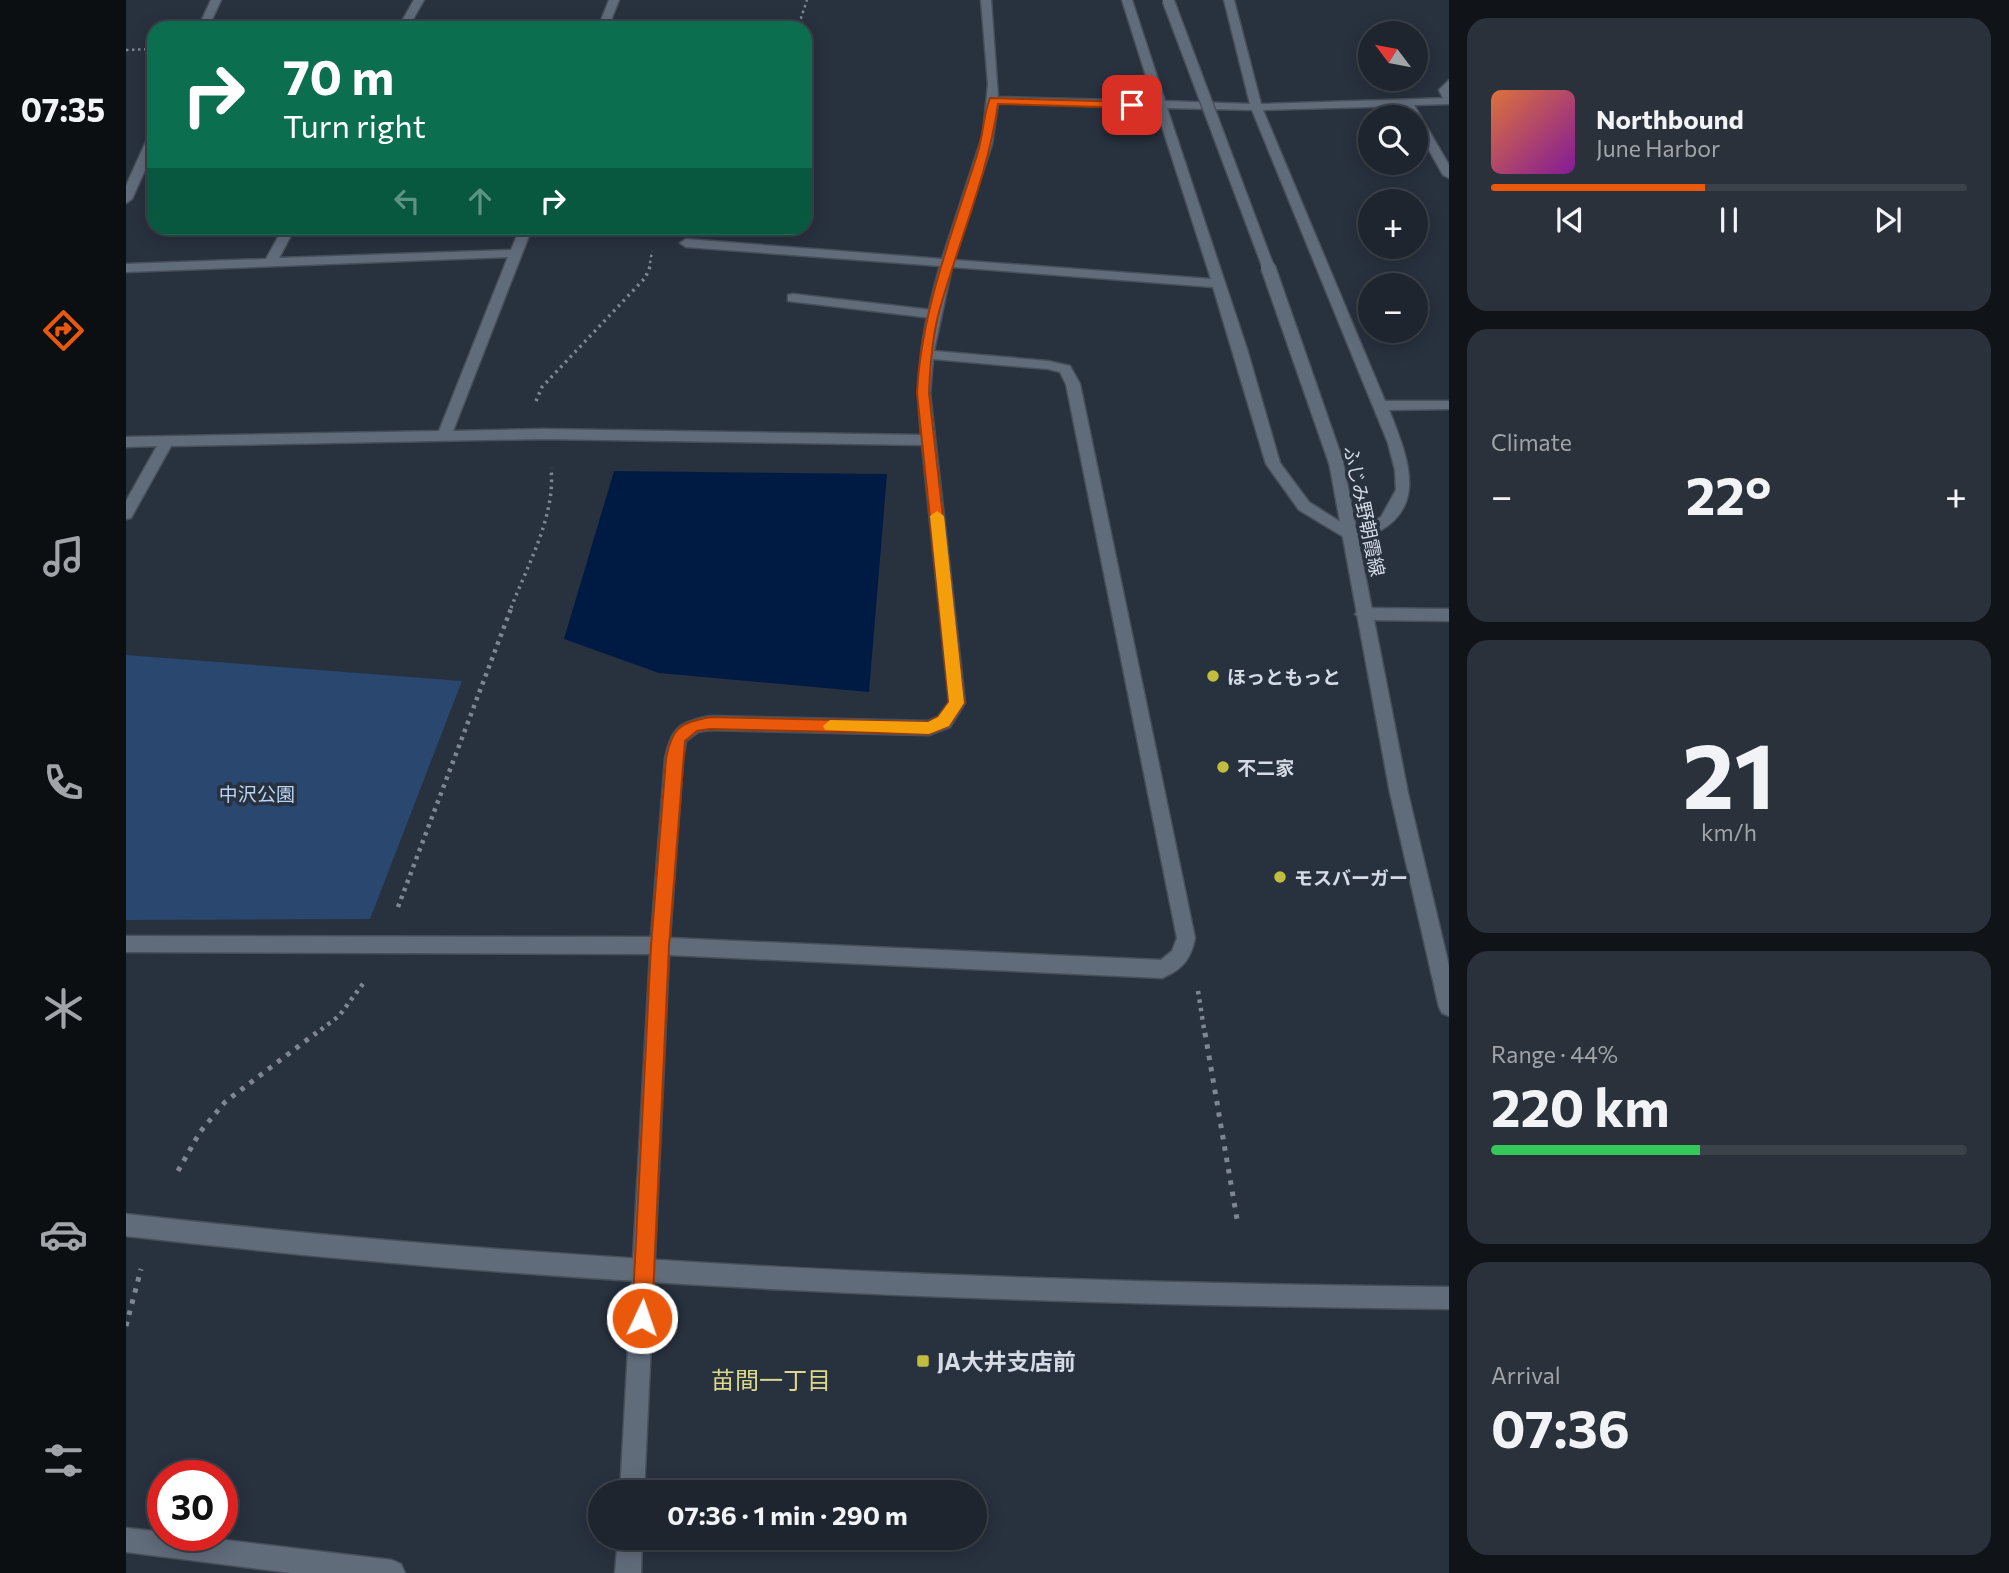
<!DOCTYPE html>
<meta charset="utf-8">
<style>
:root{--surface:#1e252e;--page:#2b313a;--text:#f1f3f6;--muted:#a1a5aa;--line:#3c424a;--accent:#ea580c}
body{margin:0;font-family:Commissioner,"Noto Sans JP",sans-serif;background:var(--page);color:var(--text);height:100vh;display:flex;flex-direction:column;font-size:26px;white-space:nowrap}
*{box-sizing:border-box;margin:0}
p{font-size:23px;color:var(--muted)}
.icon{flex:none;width:38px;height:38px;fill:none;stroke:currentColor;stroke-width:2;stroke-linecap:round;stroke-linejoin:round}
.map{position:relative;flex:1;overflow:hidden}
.details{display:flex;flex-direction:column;gap:18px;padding:18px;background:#101419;width:560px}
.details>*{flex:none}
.banner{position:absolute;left:21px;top:21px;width:665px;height:214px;border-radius:21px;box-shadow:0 4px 18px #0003,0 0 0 2px var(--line);background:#0b6e4f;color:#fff;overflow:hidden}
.needle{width:46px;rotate:302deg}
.buttons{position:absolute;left:1232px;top:21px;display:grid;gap:14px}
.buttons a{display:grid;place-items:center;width:70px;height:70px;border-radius:50%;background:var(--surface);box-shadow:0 4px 18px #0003,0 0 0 2px var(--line);font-size:35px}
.speed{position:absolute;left:21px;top:1460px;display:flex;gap:14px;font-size:35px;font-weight:700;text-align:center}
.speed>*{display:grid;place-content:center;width:91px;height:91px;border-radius:50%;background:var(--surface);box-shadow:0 4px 18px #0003,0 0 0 2px var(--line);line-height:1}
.speed .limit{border:10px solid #d22;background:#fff;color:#111}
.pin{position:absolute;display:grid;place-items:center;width:60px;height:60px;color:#fff;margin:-30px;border-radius:14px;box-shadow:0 4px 10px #0006}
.me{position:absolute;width:77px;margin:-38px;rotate:3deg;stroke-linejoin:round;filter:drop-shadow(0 0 5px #0008)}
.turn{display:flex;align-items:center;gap:24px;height:147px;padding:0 21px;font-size:32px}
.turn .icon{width:91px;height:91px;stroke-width:2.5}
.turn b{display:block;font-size:49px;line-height:60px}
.lanes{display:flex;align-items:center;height:66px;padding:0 21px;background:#0003;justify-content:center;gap:35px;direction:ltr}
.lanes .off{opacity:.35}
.big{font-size:52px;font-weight:700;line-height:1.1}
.details .card{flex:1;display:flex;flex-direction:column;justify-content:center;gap:10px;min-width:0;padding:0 24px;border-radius:21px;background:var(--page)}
.details .dial{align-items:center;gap:0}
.dial b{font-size:91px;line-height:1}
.song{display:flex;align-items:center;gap:21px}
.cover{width:84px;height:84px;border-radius:10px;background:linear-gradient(135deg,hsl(20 70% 55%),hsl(290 70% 35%))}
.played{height:7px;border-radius:4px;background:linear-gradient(90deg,var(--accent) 45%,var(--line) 45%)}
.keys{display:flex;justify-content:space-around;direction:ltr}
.heat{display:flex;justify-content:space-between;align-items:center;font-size:38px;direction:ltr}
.charge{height:10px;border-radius:5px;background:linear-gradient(90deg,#34c759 44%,var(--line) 0)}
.trip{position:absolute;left:462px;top:1480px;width:399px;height:70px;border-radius:35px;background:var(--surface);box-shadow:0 4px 18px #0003,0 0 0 2px var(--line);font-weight:700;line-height:70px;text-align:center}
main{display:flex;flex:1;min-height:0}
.tabs{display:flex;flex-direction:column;width:126px;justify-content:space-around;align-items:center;background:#0c0f12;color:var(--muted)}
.tabs .icon{width:49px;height:49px}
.tabs .current{color:var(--accent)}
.tabs b{font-size:32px;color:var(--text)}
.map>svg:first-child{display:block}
.green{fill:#2a4770}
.water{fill:#001b43}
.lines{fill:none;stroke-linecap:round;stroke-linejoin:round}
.lane-casing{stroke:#474f5a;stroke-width:3}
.street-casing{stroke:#474f5a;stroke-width:3}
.secondary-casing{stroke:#474f5a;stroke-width:3}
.path-far3{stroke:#7f8691;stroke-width:2.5;stroke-dasharray:2.5 3.5;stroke-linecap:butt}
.path-far2{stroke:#7f8691;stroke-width:3.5;stroke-dasharray:2.5 4.5;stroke-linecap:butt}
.path-far1{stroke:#7f8691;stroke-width:4.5;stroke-dasharray:3.5 5;stroke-linecap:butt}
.path{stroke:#7f8691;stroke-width:5;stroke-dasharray:4.5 7;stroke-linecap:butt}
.lane{fill:#616c7b;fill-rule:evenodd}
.street{fill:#616c7b;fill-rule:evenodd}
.secondary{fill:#616c7b;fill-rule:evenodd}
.secondary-bridge-far1-casing{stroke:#474f5a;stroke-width:14;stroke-linecap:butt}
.secondary-bridge-casing{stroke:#474f5a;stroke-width:17;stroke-linecap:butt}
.secondary-bridge-far1{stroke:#616c7b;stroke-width:11}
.secondary-bridge{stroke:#616c7b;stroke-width:14}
.route{fill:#ea580c;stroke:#983908;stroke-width:2}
.slow{fill:#f59e0b}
.poi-dot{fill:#c3bd3f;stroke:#28313e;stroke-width:2.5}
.labels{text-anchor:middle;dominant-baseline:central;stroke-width:7;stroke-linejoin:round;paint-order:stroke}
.street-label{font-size:19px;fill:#d5dbe4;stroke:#28313e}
.poi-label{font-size:19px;font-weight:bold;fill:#d5dbe4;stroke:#28313e;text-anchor:start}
.park-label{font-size:19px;fill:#bbd3f4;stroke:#28313e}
.near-poi-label{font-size:23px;font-weight:bold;fill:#d5dbe4;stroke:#28313e;text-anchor:start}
.near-neighbourhood-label{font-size:24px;fill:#dcd98b;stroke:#28313e}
</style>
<main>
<nav class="tabs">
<b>07:35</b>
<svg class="icon current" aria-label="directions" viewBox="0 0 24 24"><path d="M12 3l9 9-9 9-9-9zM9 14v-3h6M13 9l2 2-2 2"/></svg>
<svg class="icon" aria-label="music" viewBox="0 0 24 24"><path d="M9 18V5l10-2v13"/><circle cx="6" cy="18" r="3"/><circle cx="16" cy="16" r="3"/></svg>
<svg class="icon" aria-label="phone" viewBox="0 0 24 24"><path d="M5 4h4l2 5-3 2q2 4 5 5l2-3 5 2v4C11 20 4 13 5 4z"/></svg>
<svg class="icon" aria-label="climate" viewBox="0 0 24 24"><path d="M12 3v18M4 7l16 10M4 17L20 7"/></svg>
<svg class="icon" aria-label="car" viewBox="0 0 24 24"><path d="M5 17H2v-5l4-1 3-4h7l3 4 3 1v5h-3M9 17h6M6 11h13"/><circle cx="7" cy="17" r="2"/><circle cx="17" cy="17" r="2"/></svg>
<svg class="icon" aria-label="filters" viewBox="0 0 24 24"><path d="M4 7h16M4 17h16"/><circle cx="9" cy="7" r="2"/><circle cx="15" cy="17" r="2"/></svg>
</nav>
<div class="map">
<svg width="1323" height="1573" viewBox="0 0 1323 1573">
<rect width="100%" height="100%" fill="#28313e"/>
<path class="green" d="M0,655L336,681L244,919L0,920Z"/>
<path class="water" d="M488,471L761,474L743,692L533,673L438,639Z"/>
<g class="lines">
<defs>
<g id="lane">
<path d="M1323,80V103L1319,102L1313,90Z"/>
<path d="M667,294L806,310L812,314L806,318L662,301V295Z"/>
</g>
<g id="street">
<path d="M85,0H95L82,28H72Z"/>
<path d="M288,0H298L282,28H272Z"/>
<path d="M483,0H493L482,28H472Z"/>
<path d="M855,0H865L872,97L1028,101L996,0H1006L1039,101L1124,104L1098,0H1108L1135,104L1323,98V104L1288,105L1323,165V178L1317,175L1290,127V117H1284L1278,106L1137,110L1259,401H1323V409L1263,410C1287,469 1304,520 1226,542L1173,510L1140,464L1087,287L826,267L808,351L922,361L944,366L954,384L1069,938C1065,959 1056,970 1036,978L543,955L518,1493H494L524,954L0,952V936L525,937L539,759C545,728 553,722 584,716L802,721L812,717L823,702L796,445L416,439L45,446L5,518L0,519V501L31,446L0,447V437L313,431L382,257L0,272V264L140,259L157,228H169L153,258L385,250L394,228H406L327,431L416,429L795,435C788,372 797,326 814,266L560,247L554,243L560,239L816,259L857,134L862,84ZM872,103L1030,108L1085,279L828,260L866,144ZM1041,108L1126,110L1262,443L1269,470L1270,490L1255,517L1227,530L1183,502L1154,463L1121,349ZM807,359L922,369L934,372L940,384L1051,938L1046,951L1035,960L544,938L557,759L560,741L572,732L584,730L803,735L824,727L839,703L804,393Z"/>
<path d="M28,134V150L6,199L0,203V186L22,137Z"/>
<path d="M1237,608L1323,609V621L1237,620L1229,614Z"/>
<path d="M0,1528L37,1532V1535H58L266,1560L275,1564L279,1573H165L0,1552Z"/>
<path d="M492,1538H516L515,1573H489Z"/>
</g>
<g id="secondary">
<path d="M1210,457L1217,462L1282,793L1323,966V1016L1316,1013L1313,1007L1264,793L1203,462Z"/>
<path d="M0,1214C439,1264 881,1282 1323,1287V1309C881,1304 439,1287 0,1236Z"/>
</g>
</defs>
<use href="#lane" class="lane-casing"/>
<use href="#street" class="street-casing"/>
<use href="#secondary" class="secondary-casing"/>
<g class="path-far3">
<path d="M667,28L675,18L681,0"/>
<path d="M0,50L28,49"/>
<path d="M523,269L526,251"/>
</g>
<g class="path-far2">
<path d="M410,401L416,387L519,278L524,267"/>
<path d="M385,608C402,564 430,515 425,468"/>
</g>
<g class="path-far1">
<path d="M272,907L386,606"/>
<path d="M1072,991L1079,1035"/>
<path d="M188,1035L213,1016L239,981"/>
</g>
<g class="path">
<path d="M1079,1033L1112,1225"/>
<path d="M52,1171L74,1132L99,1102L190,1033"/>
<path d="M0,1326L15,1269"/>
</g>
<use href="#lane" class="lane"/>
<use href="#street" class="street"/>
<use href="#secondary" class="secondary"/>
<defs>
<path id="secondary-bridge-far1" d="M1042,0L1143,269"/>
<path id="secondary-bridge" d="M1142,267L1210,462"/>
</defs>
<use href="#secondary-bridge-far1" class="secondary-bridge-far1-casing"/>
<use href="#secondary-bridge" class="secondary-bridge-casing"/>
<use href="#secondary-bridge-far1" class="secondary-bridge-far1"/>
<use href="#secondary-bridge" class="secondary-bridge"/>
</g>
<path class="route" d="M864,98L1006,102L1011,105L1006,108L872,104C862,175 832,243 813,312C806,339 804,366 803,393L838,703L823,726L803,734L584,729L571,731L559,741L543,946L526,1318L523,1325L516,1328L509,1325L506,1318L525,946L540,759C546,728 553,723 584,717L802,722L812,717L823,702L791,393C795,311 826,234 851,155C857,137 857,116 864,98Z"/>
<path class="slow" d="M811,511L818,516L838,703L823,726L803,734L699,730L697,726L704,720L802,722L812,717L823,702L804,516Z"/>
<g class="poi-dot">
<circle cx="1087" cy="676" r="7"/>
<circle cx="1097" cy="767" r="7"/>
<circle cx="1154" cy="877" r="7"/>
<rect x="790" y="1354" width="14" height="14" rx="3.5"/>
</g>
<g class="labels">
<g class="street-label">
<text transform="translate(1239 511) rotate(78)">ふじみ野朝霞線</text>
</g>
<g class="poi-label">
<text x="1101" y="676">ほっともっと</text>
<text x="1111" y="767">不二家</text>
<text x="1168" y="877">モスバーガー</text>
</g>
<g class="park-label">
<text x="131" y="793">中沢公園</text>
</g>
<g class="near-poi-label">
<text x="811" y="1361">JA大井支店前</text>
</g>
<g class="near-neighbourhood-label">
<text x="645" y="1379">苗間一丁目</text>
</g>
</g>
</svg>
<div class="buttons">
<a><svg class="needle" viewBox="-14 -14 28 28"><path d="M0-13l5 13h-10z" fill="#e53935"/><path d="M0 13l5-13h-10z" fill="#a1a5aa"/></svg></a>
<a><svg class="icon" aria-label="search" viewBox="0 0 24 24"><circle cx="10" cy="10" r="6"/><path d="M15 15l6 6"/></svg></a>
<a>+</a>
<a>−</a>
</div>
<div class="speed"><div class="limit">30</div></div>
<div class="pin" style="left:1006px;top:105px;background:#d93025"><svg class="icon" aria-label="arrive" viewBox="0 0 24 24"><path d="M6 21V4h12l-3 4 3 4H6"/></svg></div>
<svg class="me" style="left:516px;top:1318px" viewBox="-20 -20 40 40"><circle r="17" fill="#ea580c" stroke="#fff" stroke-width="3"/><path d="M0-11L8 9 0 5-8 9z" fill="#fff"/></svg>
<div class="trip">07:36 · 1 min · 290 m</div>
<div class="banner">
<div class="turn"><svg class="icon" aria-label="right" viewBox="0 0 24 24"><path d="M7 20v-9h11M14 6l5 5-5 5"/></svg><div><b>70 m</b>Turn right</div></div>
<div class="lanes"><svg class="icon off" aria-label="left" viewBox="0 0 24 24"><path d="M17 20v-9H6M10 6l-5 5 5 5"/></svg><svg class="icon off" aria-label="ahead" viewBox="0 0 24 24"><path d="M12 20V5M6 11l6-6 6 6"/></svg><svg class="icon" aria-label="right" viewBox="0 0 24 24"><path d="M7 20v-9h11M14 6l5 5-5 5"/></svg></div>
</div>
</div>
<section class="details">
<div class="card">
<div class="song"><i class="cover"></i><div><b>Northbound</b><p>June Harbor</p></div></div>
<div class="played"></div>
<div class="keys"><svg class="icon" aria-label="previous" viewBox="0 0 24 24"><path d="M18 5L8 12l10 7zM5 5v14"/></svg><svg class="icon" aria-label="pause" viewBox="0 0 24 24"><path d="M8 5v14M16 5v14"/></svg><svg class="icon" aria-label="next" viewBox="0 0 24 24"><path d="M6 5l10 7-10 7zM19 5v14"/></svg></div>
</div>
<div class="card"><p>Climate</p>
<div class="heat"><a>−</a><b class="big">22°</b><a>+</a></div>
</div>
<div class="card dial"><b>21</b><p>km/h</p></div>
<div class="card"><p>Range · 44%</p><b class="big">220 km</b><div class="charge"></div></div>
<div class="card"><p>Arrival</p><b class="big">07:36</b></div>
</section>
</main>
